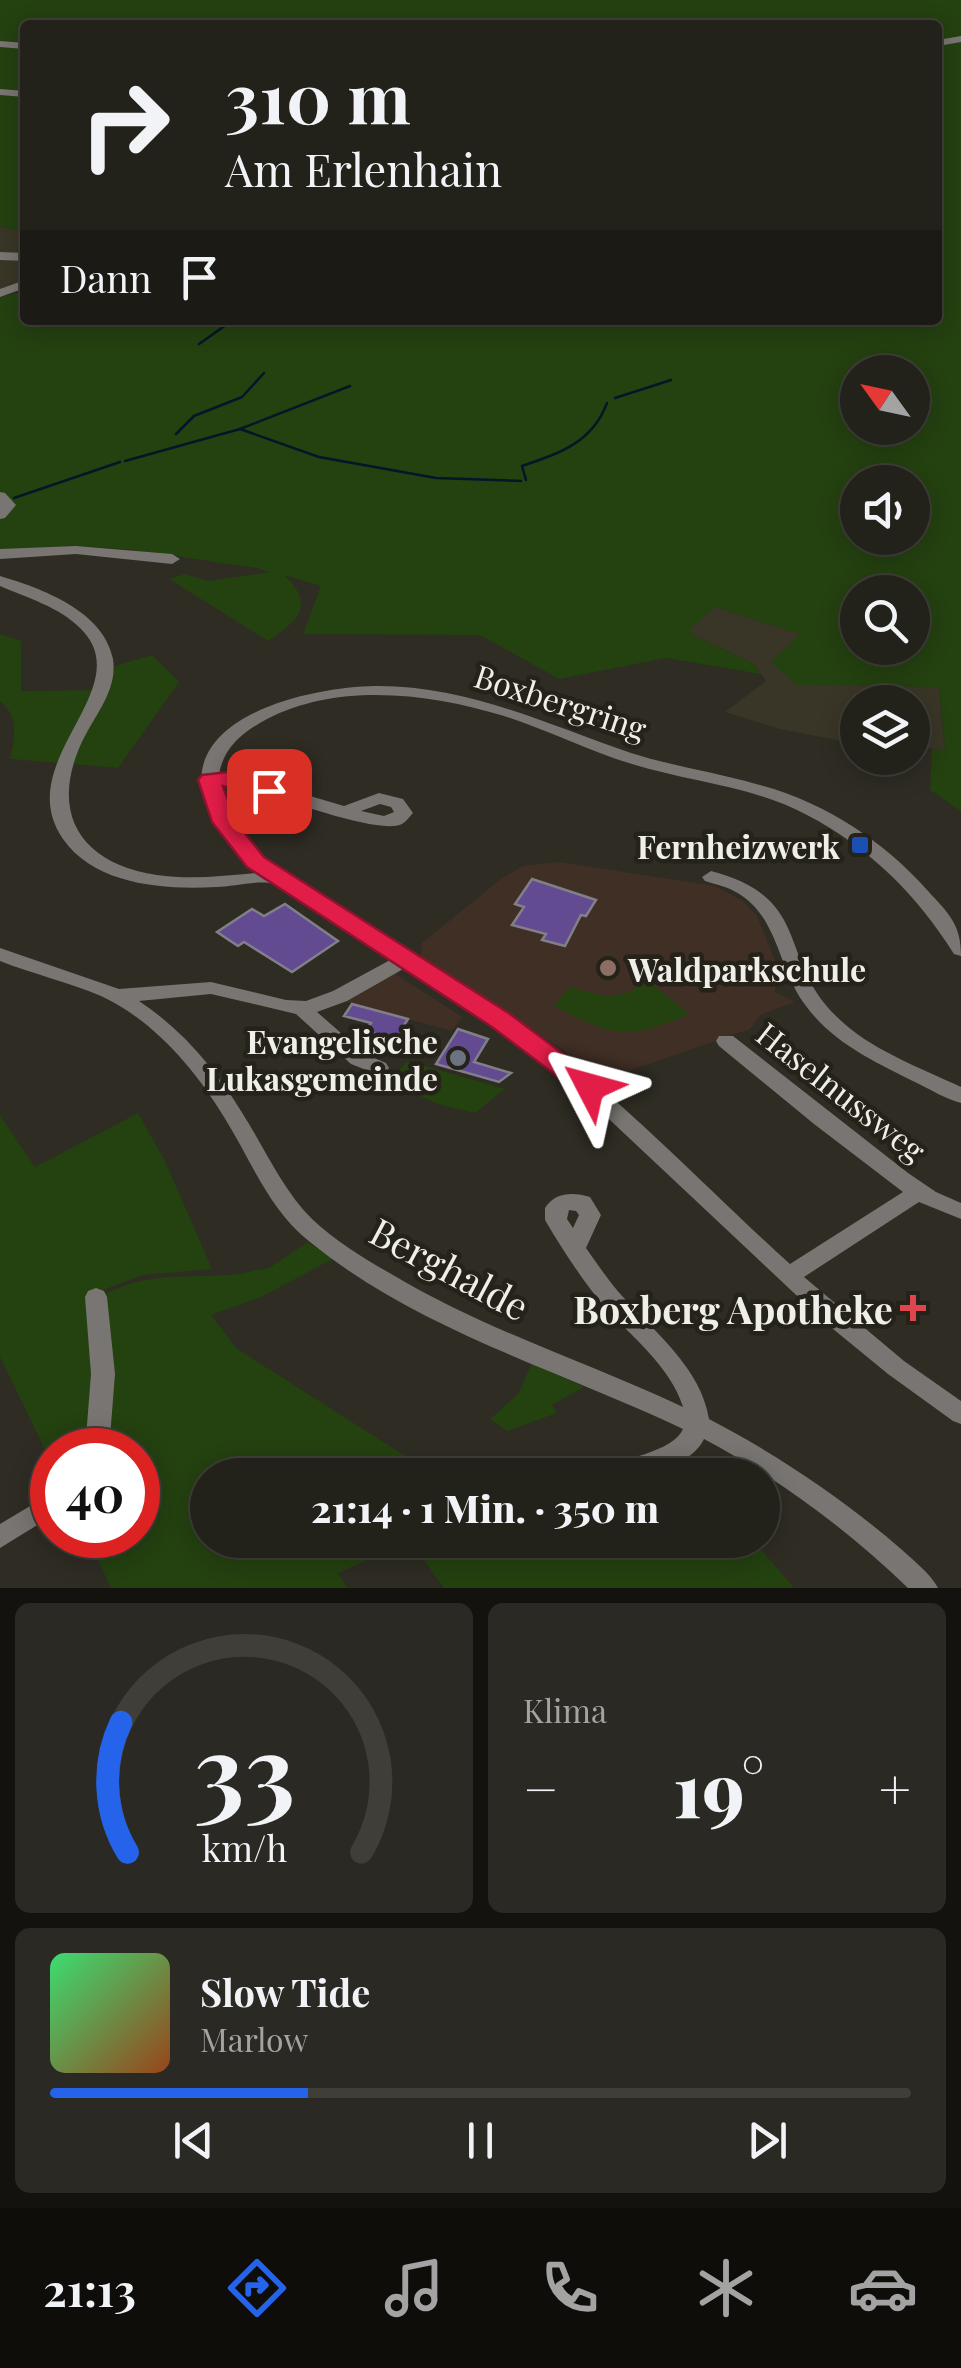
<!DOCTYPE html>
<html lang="de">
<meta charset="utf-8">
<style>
:root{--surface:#22211a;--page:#2a2923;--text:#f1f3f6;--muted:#a2a3a2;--line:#3f3e39;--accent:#2563eb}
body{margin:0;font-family:"Playfair Display",serif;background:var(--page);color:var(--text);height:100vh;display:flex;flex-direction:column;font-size:38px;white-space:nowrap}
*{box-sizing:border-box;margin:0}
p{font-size:32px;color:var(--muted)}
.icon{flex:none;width:55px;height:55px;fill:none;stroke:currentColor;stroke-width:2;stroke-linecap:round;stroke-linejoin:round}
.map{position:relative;height:1588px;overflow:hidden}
.sheet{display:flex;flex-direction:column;gap:15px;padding:15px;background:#13120e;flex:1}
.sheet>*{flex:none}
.banner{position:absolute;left:20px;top:20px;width:922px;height:305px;border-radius:10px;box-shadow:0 5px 25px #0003,0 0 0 2px var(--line);background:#22211a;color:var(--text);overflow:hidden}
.needle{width:65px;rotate:303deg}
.tools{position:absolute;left:840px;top:355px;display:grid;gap:20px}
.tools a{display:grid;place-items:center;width:90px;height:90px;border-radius:50%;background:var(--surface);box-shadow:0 5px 25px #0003,0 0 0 2px var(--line);font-size:50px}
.speed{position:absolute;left:30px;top:1428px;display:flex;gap:20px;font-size:50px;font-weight:700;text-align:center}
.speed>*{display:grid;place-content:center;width:130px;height:130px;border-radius:50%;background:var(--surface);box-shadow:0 5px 25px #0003,0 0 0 2px var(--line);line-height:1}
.speed .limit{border:15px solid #d22;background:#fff;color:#111}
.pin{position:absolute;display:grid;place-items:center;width:85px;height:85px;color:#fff;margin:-42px;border-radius:20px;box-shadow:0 5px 15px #0006}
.me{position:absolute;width:110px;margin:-55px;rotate:309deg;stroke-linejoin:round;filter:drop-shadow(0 0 8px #0008)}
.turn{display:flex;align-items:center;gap:35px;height:210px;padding:0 40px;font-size:45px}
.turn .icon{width:130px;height:130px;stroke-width:2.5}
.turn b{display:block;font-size:70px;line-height:85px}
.then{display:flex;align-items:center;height:95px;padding:0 40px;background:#0003;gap:20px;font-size:38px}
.big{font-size:75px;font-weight:800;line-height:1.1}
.sheet .tile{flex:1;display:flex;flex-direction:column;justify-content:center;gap:15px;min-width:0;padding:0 35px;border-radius:15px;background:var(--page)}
.sheet .dial{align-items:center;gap:0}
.dial svg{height:260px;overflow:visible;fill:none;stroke:var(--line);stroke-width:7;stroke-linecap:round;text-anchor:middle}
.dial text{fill:var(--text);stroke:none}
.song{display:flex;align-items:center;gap:30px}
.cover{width:120px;height:120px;border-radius:15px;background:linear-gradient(135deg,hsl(140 70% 55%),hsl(20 70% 35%))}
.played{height:10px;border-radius:5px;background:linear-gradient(90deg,var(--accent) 30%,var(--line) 30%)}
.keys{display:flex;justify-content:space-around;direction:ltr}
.heat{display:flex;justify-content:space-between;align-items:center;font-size:55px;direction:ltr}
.sheet .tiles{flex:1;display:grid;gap:15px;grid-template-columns:1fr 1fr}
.tile:last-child{grid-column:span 2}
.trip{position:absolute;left:190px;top:1458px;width:590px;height:100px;border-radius:50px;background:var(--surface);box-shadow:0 5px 25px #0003,0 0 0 2px var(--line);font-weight:800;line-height:100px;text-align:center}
.menu{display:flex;height:160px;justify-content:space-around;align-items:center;background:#0e0d0a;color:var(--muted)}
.menu .icon{width:70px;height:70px}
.menu .active{color:var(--accent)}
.menu b{font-size:45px;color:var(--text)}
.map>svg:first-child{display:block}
.built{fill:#393627}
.education{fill:#402f25}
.green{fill:#244110;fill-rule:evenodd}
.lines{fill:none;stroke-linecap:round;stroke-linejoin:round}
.stream{stroke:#031728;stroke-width:2.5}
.building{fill:#624b91;stroke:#827f89;stroke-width:2.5}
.minor{fill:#797572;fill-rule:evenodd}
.route{fill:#e11d48;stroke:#92132f;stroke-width:2.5}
.transit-dot{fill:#1a4fb4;stroke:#242219;stroke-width:4}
.education-dot{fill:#8d6e63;stroke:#242219;stroke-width:4}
.worship-dot{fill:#6b7280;stroke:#242219;stroke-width:4}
.health-dot{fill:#e0444e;stroke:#242219;stroke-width:4}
.labels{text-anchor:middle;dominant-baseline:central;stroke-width:9;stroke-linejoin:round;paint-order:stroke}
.street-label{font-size:32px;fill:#f0eee9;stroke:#242219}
.poi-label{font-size:32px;font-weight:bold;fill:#f0eee9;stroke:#242219;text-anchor:end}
.near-street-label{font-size:38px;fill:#f0eee9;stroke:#242219}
.near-poi-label{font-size:38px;font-weight:bold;fill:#f0eee9;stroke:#242219;text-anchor:end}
</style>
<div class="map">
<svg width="961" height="1588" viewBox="0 0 961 1588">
<rect width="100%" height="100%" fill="#2e2c23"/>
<g class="built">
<path d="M0,226L25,232V287L0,297Z"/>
<path d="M715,607L801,634L906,686L939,687L945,750L913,747L912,702H858L857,744L780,729L725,712L766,681L754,664L693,635L689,629Z"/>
</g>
<g class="education">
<path d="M559,862L715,886L743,901L757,916L776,963L775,992L795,1002L760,1015L750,1029L600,1081L563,1050L421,956L422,943L501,879L523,866Z"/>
<path d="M394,973L462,1017L452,1031L345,1002Z"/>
</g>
<g class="green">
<path d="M0,0H961V811L930,790L932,749H945L939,687L797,685L771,662L800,634L715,607L690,629L693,635L754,664L761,674L666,658L559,679L480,635L303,634L321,586L284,575C315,604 300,620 268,641L169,579L185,574L208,581L269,572L257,568C181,559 72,532 0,556V297L25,291V320H938V25H25V232L0,226ZM858,372H912V428H858ZM858,482H912V538H858ZM858,592H912V648H858Z"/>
<path d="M0,634L21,641V691L109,690L115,666L152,655L179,682L118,768L10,759C15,738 19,716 0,701Z"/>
<path d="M647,980L689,1014C628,1041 611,1036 554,1006L570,987C602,996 620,1003 647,980Z"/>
<path d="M407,1061L505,1089L475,1113L441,1105L389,1083Z"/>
<path d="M138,1113L166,1163L212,1269L143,1275L93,1294L98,1297L131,1283L164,1277L232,1275L269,1268L308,1242L333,1259L261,1297L211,1315L236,1348L435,1475H208V1540H753L794,1588H444L410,1541L338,1573L347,1588H111L86,1535H138V1450H52V1464L0,1357V1115L35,1167Z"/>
<path d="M532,1363L584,1387L552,1405L557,1413L507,1431L490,1419L518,1394Z"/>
</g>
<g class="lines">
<g class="stream">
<path d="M199,344L233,320"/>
<path d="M615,398L671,380"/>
<path d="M240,429L319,457L436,478L521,481"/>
<path d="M176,434L194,416L242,397L264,373"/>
<path d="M125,461L240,429L350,386"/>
<path d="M526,480L522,466C560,453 592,443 607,403"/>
<path d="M14,498L120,462"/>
</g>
</g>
<g class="building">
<path d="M532,879L596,900L586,916L581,915L565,946L542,940L546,934L512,925L524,907L515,904Z"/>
<path d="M285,904L338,941L292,972L244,942L238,946L217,932L252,909L264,916Z"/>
<path d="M352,1004L408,1019L401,1030L409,1032L402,1042L365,1031L371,1023L344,1016Z"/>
<path d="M458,1029L488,1039L474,1062L511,1073L499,1082L436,1064Z"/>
</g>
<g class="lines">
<g class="minor">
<path d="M961,36V42L938,46V40Z"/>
<path d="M0,41L25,43V49L0,47Z"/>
<path d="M0,89L25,91V97L0,95Z"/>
<path d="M0,252L25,253V261L0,260Z"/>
<path d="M25,280V288L0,297V289Z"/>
<path d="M0,492L5,493L16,505L5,518L0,519Z"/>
<path d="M76,546L172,554L180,559L172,564L76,554L0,559V549Z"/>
<path d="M0,576C41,588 104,611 113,659C118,691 93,717 81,744C49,815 82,864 157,875C190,880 224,876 257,873C239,859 224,840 213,821C159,721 305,687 375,686C467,685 546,724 631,753C672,766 715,772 756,784C822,801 883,840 928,891C949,914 961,924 961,956L954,954C917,895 870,848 807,815C753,786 690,782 632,764C588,751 548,730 504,716C430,693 338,682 267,719C243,732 224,747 219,774L266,783L344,806L379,793L403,799L413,813C410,816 406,822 402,824C374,837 260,787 219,785C226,828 257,857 291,880C377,933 465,984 547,1045C634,1110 709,1191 790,1264L903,1192L814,1124L719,1046L716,1041L719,1036H733L908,1173L936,1192L961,1203V1219L919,1202L804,1277L904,1361L961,1401V1424L953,1421L888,1374L827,1324L595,1106L534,1055L405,968L347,1001L317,1012L365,1054L386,1063L389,1068L386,1073L379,1075L351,1064L296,1014L211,994L139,1001C186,1032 221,1076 249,1124C269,1157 285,1192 312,1219C335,1241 365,1259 393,1275C485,1330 587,1362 683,1407C670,1365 630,1336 602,1304C581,1278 562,1249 545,1220V1208C555,1192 573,1192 590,1197L601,1215L586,1248C598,1265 610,1283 624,1298C657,1334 701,1369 709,1419C778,1455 842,1498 901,1549C914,1561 930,1573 938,1588H908C847,1529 779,1479 704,1439C687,1474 626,1475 593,1475L596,1468C620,1460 673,1452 683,1429C559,1370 418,1330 310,1242C269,1210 251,1160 224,1117C195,1069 153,1020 101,996C68,982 33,974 0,961V948L119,989L211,982L286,1000L306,1001L333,991L392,959C359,938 327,918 295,898C287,894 277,885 269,883C253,881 232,887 216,887C164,890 95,885 63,839C9,761 142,688 80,628C59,607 28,598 0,586ZM380,804L391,807L394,812L384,816L361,811ZM569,1210L576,1211L579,1215L573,1228L567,1219Z"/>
<path d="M711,871C813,898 777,957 835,1015C868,1049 919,1067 961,1087V1103C946,1099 933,1091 919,1084C877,1063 834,1044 806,1006C777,969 779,914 734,891C725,886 714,884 705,881L702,877Z"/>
<path d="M96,1288L104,1291L107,1297L115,1374L109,1450H85L91,1374L85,1297L88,1291Z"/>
<path d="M52,1493V1516L0,1548V1524Z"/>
</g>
</g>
<path class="route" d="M228,772L277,786L281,791L269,798L223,786L235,821L264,857L510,1014L599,1081L603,1087L599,1094H581L492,1027L247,867L212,822L198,780L202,775Z"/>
<rect class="transit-dot" x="850" y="835" width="20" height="20" rx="5"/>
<circle class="education-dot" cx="608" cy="968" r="10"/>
<circle class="worship-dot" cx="458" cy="1058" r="10"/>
<path class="health-dot" d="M908 1293h10v10h10v10h-10v10h-10v-10h-10v-10h10z"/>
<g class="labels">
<g class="street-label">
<text transform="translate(561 701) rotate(18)">Boxbergring</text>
<text transform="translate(842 1091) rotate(38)">Haselnussweg</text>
</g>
<g class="poi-label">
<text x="840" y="845">Fernheizwerk</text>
<text x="628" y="968" text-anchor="start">Waldparkschule</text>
<text x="438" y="1040">Evangelische<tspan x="438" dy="37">Lukasgemeinde</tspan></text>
</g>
<g class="near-street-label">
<text transform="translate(450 1268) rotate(28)">Berghalde</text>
</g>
<g class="near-poi-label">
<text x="893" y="1308">Boxberg Apotheke</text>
</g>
</g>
</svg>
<div class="tools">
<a><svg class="needle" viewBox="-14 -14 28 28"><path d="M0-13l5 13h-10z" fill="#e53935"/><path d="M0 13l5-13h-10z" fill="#a2a3a2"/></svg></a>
<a><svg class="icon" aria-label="sound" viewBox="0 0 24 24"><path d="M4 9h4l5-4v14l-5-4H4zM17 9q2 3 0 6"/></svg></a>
<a><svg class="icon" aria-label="search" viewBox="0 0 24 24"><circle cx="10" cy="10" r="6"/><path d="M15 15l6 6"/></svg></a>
<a><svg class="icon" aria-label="layers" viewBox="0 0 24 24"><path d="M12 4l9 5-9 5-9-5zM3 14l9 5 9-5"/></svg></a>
</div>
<div class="speed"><div class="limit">40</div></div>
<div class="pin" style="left:269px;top:791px;background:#d93025"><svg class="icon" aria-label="arrive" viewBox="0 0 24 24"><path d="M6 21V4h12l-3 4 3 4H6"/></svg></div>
<svg class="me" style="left:590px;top:1087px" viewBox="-20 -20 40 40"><path d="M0-17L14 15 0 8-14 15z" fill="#e11d48" stroke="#fff" stroke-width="4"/></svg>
<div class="trip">21:14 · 1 Min. · 350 m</div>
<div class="banner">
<div class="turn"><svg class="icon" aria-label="right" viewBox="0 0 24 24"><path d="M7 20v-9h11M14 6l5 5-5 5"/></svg><div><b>310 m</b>Am Erlenhain</div></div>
<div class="then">Dann<svg class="icon" aria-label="arrive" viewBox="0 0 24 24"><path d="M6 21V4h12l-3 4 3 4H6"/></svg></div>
</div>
</div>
<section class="sheet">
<div class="tiles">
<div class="tile dial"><svg viewBox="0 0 100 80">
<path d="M14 69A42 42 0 1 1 86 69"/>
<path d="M14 69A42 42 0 0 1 12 29" stroke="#2563eb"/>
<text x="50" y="56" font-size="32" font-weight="700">33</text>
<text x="50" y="72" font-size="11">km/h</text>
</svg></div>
<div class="tile"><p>Klima</p>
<div class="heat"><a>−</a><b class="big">19°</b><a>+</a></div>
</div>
<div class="tile">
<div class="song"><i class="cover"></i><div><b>Slow Tide</b><p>Marlow</p></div></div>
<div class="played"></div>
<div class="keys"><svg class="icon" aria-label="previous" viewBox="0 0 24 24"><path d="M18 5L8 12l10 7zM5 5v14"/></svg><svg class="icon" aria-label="pause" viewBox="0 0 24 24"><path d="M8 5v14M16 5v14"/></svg><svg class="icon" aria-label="next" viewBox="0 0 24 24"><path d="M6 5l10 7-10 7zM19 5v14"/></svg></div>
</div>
</div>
</section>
<nav class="menu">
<b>21:13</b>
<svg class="icon active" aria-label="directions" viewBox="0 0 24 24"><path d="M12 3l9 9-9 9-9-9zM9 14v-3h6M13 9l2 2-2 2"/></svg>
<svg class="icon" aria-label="music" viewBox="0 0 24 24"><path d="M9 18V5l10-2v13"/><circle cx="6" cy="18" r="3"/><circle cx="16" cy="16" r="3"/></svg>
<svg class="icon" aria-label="phone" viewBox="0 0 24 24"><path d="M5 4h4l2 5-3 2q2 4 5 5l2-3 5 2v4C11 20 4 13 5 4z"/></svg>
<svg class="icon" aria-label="climate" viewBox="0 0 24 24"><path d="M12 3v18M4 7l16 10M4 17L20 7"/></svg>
<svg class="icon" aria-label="car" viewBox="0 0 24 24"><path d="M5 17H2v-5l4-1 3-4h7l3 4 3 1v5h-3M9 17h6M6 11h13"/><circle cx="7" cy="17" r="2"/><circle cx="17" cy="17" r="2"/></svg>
</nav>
